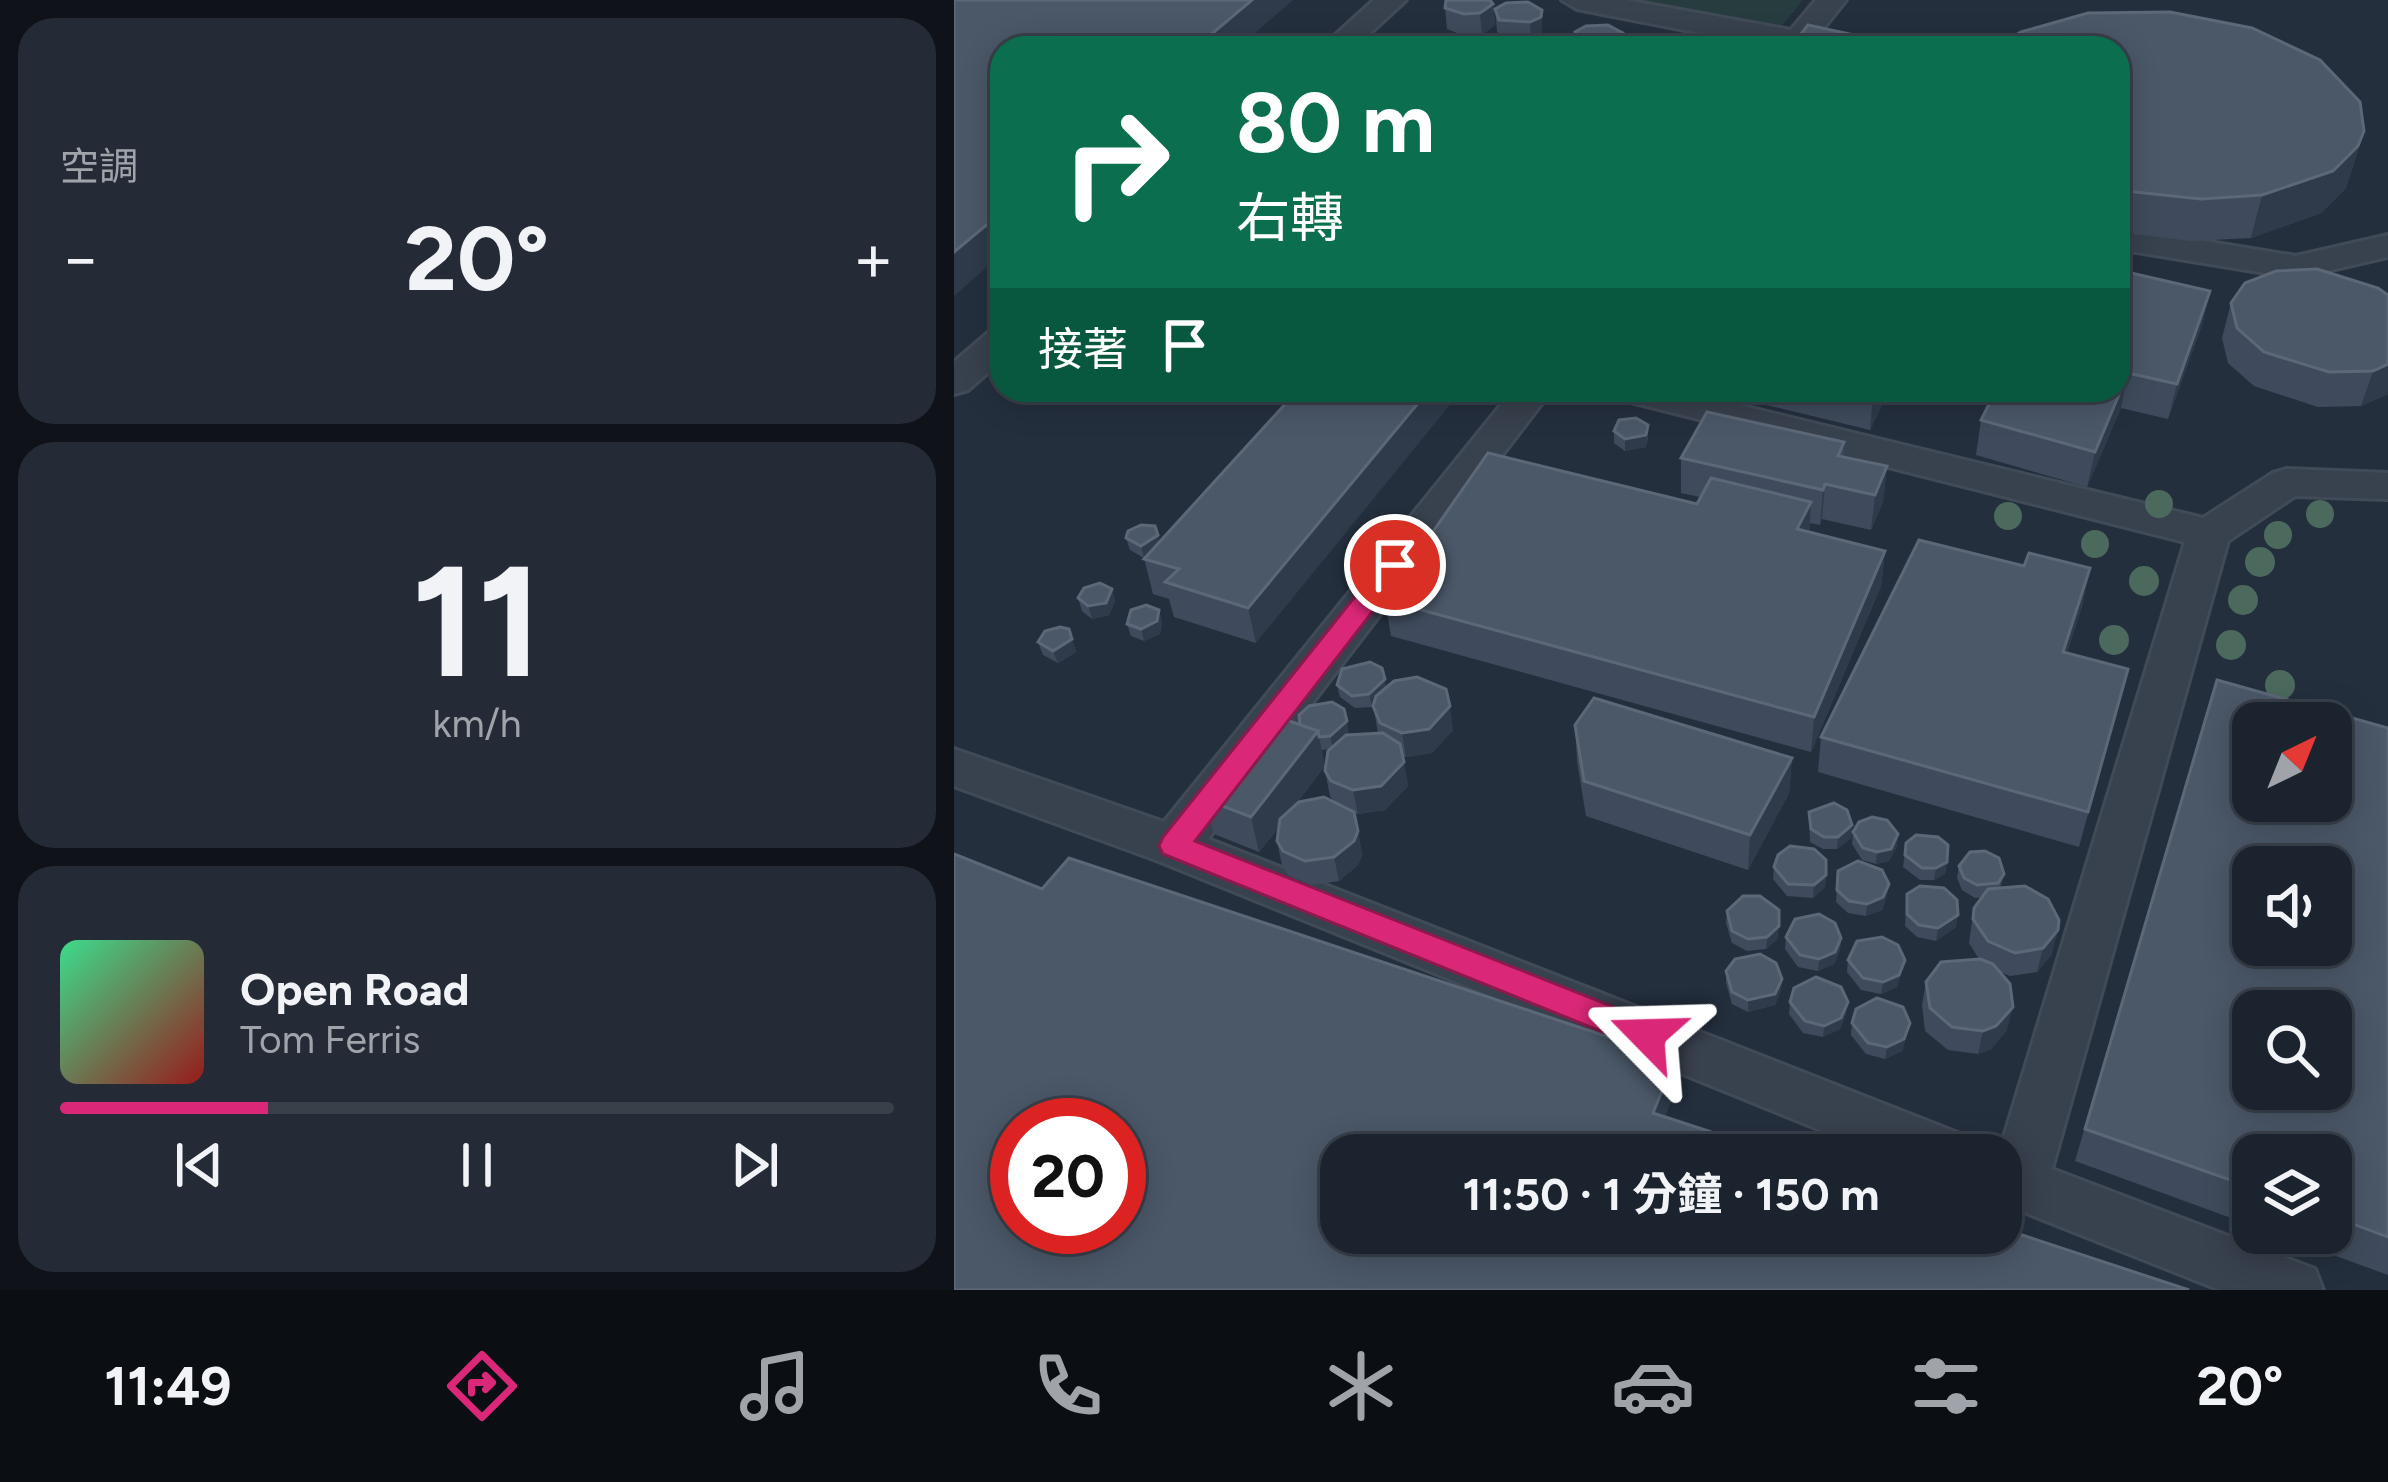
<!DOCTYPE html>
<html lang="zh-TW">
<meta charset="utf-8">
<style>
:root{--surface:#1b232e;--page:#242b36;--text:#f1f3f6;--muted:#a0a4aa;--line:#39404a;--accent:#db2777}
body{margin:0;font-family:Figtree,"Noto Sans TC",sans-serif;background:var(--page);color:var(--text);height:100vh;display:flex;flex-direction:column;font-size:45px;white-space:nowrap}
*{box-sizing:border-box;margin:0}
p{font-size:39px;color:var(--muted)}
.icon{flex:none;width:66px;height:66px;fill:none;stroke:currentColor;stroke-width:2;stroke-linecap:round;stroke-linejoin:round}
.map{position:relative;flex:1;overflow:hidden}
.details{display:flex;flex-direction:column;gap:18px;padding:18px;background:#0f1319;width:954px}
.details>*{flex:none}
.top-card{position:absolute;left:36px;top:36px;width:1140px;height:366px;border-radius:36px;box-shadow:0 6px 30px #0003,0 0 0 3px var(--line);background:#0b6e4f;color:#fff;overflow:hidden}
.needle{width:78px;rotate:43deg}
.controls{position:absolute;left:1278px;top:702px;display:grid;gap:24px}
.controls a{display:grid;place-items:center;width:120px;height:120px;border-radius:24px;background:var(--surface);box-shadow:0 6px 30px #0003,0 0 0 3px var(--line);font-size:60px}
.speed{position:absolute;left:36px;top:1098px;display:flex;gap:24px;font-size:60px;font-weight:700;text-align:center}
.speed>*{display:grid;place-content:center;width:156px;height:156px;border-radius:50%;background:var(--surface);box-shadow:0 6px 30px #0003,0 0 0 3px var(--line);line-height:1}
.speed .limit{border:18px solid #d22;background:#fff;color:#111}
.pin{position:absolute;display:grid;place-items:center;width:102px;height:102px;color:#fff;margin:-51px;border:6px solid #fff;border-radius:50%;box-shadow:0 3px 12px #0007}
.me{position:absolute;width:132px;margin:-66px;rotate:292deg;stroke-linejoin:round;filter:drop-shadow(0 0 9px #0008)}
.turn{display:flex;align-items:center;gap:42px;height:252px;padding:0 48px;font-size:54px}
.turn .icon{width:156px;height:156px;stroke-width:2.5}
.turn b{display:block;font-size:84px;line-height:102px}
.then{display:flex;align-items:center;height:114px;padding:0 48px;background:#0003;gap:24px;font-size:45px}
.big{font-size:90px;font-weight:700;line-height:1.1}
.details .card{flex:1;display:flex;flex-direction:column;justify-content:center;gap:18px;min-width:0;padding:0 42px;border-radius:36px;background:var(--page)}
.details .dial{align-items:center;gap:0}
.dial b{font-size:156px;line-height:1}
.song{display:flex;align-items:center;gap:36px}
.cover{width:144px;height:144px;border-radius:18px;background:linear-gradient(135deg,hsl(150 70% 55%),hsl(0 70% 35%))}
.played{height:12px;border-radius:6px;background:linear-gradient(90deg,var(--accent) 25%,var(--line) 25%)}
.keys{display:flex;justify-content:space-around;direction:ltr}
.heat{display:flex;justify-content:space-between;align-items:center;font-size:66px;direction:ltr}
.trip{position:absolute;left:366px;top:1134px;width:702px;height:120px;border-radius:36px;background:var(--surface);box-shadow:0 6px 30px #0003,0 0 0 3px var(--line);font-weight:700;line-height:120px;text-align:center}
.dock{display:flex;height:192px;justify-content:space-around;align-items:center;background:#0b0e12;color:var(--muted)}
.dock .icon{width:84px;height:84px}
.dock .active{color:var(--accent)}
.dock b{font-size:54px;color:var(--text)}
main{display:flex;flex:1;min-height:0}
.map>svg:first-child{display:block}
.green{fill:#263c3f}
.lines{fill:none;stroke-linecap:round;stroke-linejoin:round}
.minor-casing{stroke:#414a57;stroke-width:6}
.minor{fill:#38414e;fill-rule:evenodd}
.tree{fill:#4b6a5d}
.wall{fill:#3f4b5c;fill-rule:evenodd}
.shaded-wall{fill:#2f3b4b}
.building{fill:#4b5868;stroke:#5c6777;stroke-width:3;fill-rule:evenodd}
.route{fill:#db2777;stroke:#8e194d;stroke-width:3}
</style>
<main>
<section class="details">
<div class="card"><p>空調</p>
<div class="heat"><a>−</a><b class="big">20°</b><a>+</a></div>
</div>
<div class="card dial"><b>11</b><p>km/h</p></div>
<div class="card">
<div class="song"><i class="cover"></i><div><b>Open Road</b><p>Tom Ferris</p></div></div>
<div class="played"></div>
<div class="keys"><svg class="icon" aria-label="previous" viewBox="0 0 24 24"><path d="M18 5L8 12l10 7zM5 5v14"/></svg><svg class="icon" aria-label="pause" viewBox="0 0 24 24"><path d="M8 5v14M16 5v14"/></svg><svg class="icon" aria-label="next" viewBox="0 0 24 24"><path d="M6 5l10 7-10 7zM19 5v14"/></svg></div>
</div>
</section>
<div class="map">
<svg width="1434" height="1290" viewBox="0 0 1434 1290">
<rect width="100%" height="100%" fill="#242f3e"/>
<path class="green" d="M670,0H849L826,28Z"/>
<g class="lines">
<defs>
<g id="minor">
<path d="M420,0H452L400,48H367Z"/>
<path d="M608,0H672L837,30L862,0H892L854,48H823L623,9Z"/>
<path d="M1164,227L1342,256L1434,235V257L1342,278L1164,249Z"/>
<path d="M48,329V360L14,390L0,394V362L35,332Z"/>
<path d="M559,390H598L254,839L1014,1137L1023,1155H928L202,860L0,786V749L210,822Z"/>
<path d="M656,390H723L1249,518L1319,473L1333,469L1434,473V499L1341,496L1274,541L1098,1169L1361,1269L1369,1290H1266L1047,1203V1155H1033L1046,1150L1231,542L661,398Z"/>
</g>
</defs>
<use href="#minor" class="minor-casing"/>
<use href="#minor" class="minor"/>
</g>
<g class="tree">
<circle cx="1205" cy="504" r="14"/>
<circle cx="1366" cy="514" r="14"/>
<circle cx="1054" cy="516" r="14"/>
<circle cx="1324" cy="535" r="14"/>
<circle cx="1141" cy="544" r="14"/>
<circle cx="1306" cy="562" r="15"/>
<circle cx="1190" cy="581" r="15"/>
<circle cx="1289" cy="600" r="15"/>
<circle cx="1160" cy="640" r="15"/>
<circle cx="1277" cy="645" r="15"/>
<circle cx="1326" cy="685" r="15"/>
</g>
<g class="wall">
<path d="M539,4L541,25L528,35L511,36L493,29L491,8Z"/>
<path d="M541,9L588,10V38L577,44L547,42L543,31Z"/>
<path d="M621,32L669,43L715,48H622Z"/>
<path d="M1164,48L1410,131L1392,188L1367,213L1297,238L1237,241L1164,232Z"/>
<path d="M1164,270L1256,291L1248,325L1214,419L1167,408L1133,487L1022,455L1027,420L1164,390Z"/>
<path d="M1434,295V394L1407,406L1364,407L1300,386L1274,363L1268,338L1277,303Z"/>
<path d="M344,390L302,643L220,617L215,599L199,594L190,558L176,550L172,538L206,541Z"/>
<path d="M751,390H933L932,397L916,430Z"/>
<path d="M660,431L694,437L692,447L671,451L660,443Z"/>
<path d="M890,442L889,457L933,466L929,502L917,530L868,519L866,525L856,523L855,532L931,551L927,586L857,752L437,636L431,600L743,504L746,497L727,493V458Z"/>
<path d="M158,589L161,601L155,615L138,619L128,611L124,598Z"/>
<path d="M1129,603L1113,653L1174,669L1125,847L864,772L867,737Z"/>
<path d="M205,610L208,623L206,634L190,641L177,636L173,624Z"/>
<path d="M115,629L122,652L104,663L89,655L84,642Z"/>
<path d="M1263,680L1434,728V1275L1319,1233H1377V1155H1299V1226L1121,1161Z"/>
<path d="M383,685L432,688L499,730L478,753L452,757L448,756L454,786L431,810L404,814L401,813L408,855L404,865L385,881L357,885L334,875L328,865L323,841L325,827L305,852L260,834L250,799L346,725L395,734L393,735L424,733L419,705L418,707L401,708L386,697ZM376,749L371,771L376,796L380,802L339,808L371,766L367,750Z"/>
<path d="M621,725L838,758L835,793L794,870L632,816L623,761Z"/>
<path d="M855,812L898,825L897,838L883,849H869L856,842Z"/>
<path d="M899,832L943,846L935,861L922,864L908,860L898,844Z"/>
<path d="M952,843L993,862L991,874L980,880H966L949,867Z"/>
<path d="M1005,866L1050,874L1046,888L1098,954L1083,972L1056,976L1046,972L1053,1030L1037,1049L1024,1054L994,1050L971,1031L968,1005L972,982L1025,959L1015,943L1020,908L1028,897L1021,898L1008,890L1003,878Z"/>
<path d="M820,867L872,875L871,887L859,898L833,896L819,879Z"/>
<path d="M884,871L933,896L928,910L912,916L894,913L882,902Z"/>
<path d="M953,894L1002,927L982,941L963,937L951,926Z"/>
<path d="M773,911L824,938L812,949L793,951L778,943L772,923Z"/>
<path d="M832,937L887,938L886,950L880,964L864,971L844,967L831,949Z"/>
<path d="M894,960H951L943,987L927,994L907,990L893,972Z"/>
<path d="M772,971L828,979L827,990L821,1005L794,1012L778,1004L772,983Z"/>
<path d="M836,1002L892,1014L886,1029L869,1037L849,1033L835,1014Z"/>
<path d="M898,1023H956L948,1051L931,1059L912,1054L897,1035Z"/>
</g>
<g class="shaded-wall">
<path d="M298,0H339L284,48H241Z"/>
<path d="M539,4L541,25L528,35L526,13Z"/>
<path d="M588,10V38L577,44L576,22Z"/>
<path d="M1410,131L1392,188L1367,213L1297,238L1308,195Z"/>
<path d="M48,212V254L0,296V252Z"/>
<path d="M1256,291L1248,325L1214,419L1223,384Z"/>
<path d="M1434,364V394L1407,406L1419,371Z"/>
<path d="M1174,373L1167,408L1133,487L1141,452Z"/>
<path d="M475,390H508L302,643L294,608Z"/>
<path d="M922,390H933L932,397L916,430L919,395Z"/>
<path d="M694,425L692,447L671,451V439Z"/>
<path d="M933,466L929,502L917,530L921,495Z"/>
<path d="M871,484L868,519L866,525L869,490Z"/>
<path d="M857,502L855,538L843,529Z"/>
<path d="M204,535L208,548L190,558L187,546Z"/>
<path d="M931,551L927,586L857,752L860,717Z"/>
<path d="M1136,568L1129,603L1102,687L1109,652Z"/>
<path d="M158,589L161,601L155,615L138,619L134,606Z"/>
<path d="M205,610L208,623L206,634L190,641L187,629Z"/>
<path d="M118,639L122,652L104,663L99,651Z"/>
<path d="M431,679L433,692L418,707L415,694Z"/>
<path d="M496,706L499,730L478,753L452,757L448,733Z"/>
<path d="M393,721L395,734L379,749L376,736Z"/>
<path d="M364,731L371,766L305,852L297,817Z"/>
<path d="M838,758L835,793L794,870L796,835Z"/>
<path d="M450,762L454,786L431,810L404,814L399,790Z"/>
<path d="M898,825L897,838L883,849L884,837Z"/>
<path d="M404,831L408,855L404,865L385,881L380,857Z"/>
<path d="M944,834L943,846L935,861L922,864L923,852Z"/>
<path d="M993,862L991,874L980,880L982,868Z"/>
<path d="M872,875L871,887L859,898L860,885Z"/>
<path d="M935,884L933,896L928,910L912,916L913,904Z"/>
<path d="M1004,915L1002,927L982,941L984,928Z"/>
<path d="M825,926L824,938L812,949L813,937Z"/>
<path d="M1104,930L1098,954L1083,972L1089,948Z"/>
<path d="M887,938L886,950L880,964L864,971L865,959Z"/>
<path d="M951,960L943,987L927,994L929,982Z"/>
<path d="M828,979L827,990L821,1005L794,1012V1000Z"/>
<path d="M894,1002L892,1014L886,1029L869,1037L870,1026Z"/>
<path d="M1059,1007L1053,1030L1037,1049L1024,1054L1029,1031Z"/>
<path d="M956,1023L948,1051L931,1059L933,1047Z"/>
<path d="M721,1059V1092L700,1145L699,1113Z"/>
</g>
<g class="building">
<path d="M0,0H298L241,48H48V212L0,252Z"/>
<path d="M492,0H536L539,4L526,13L510,14L491,8Z"/>
<path d="M574,2L588,10L587,17L576,22L545,20L541,9L552,3Z"/>
<path d="M1216,12L1298,28L1366,60L1406,102L1410,131L1404,146L1379,171L1308,195L1247,199L1181,192L1164,187V48H1045L1051,42L1067,32L1134,13Z"/>
<path d="M654,25L669,33L668,40L657,46L626,44L621,32L632,26Z"/>
<path d="M854,25L960,48H836Z"/>
<path d="M686,35L713,40L715,48H671L669,43Z"/>
<path d="M1363,269L1424,288L1434,295V364L1419,371L1375,372L1310,352L1283,328L1277,303L1291,283L1322,271Z"/>
<path d="M1164,270L1256,291L1223,384L1174,373L1141,452L1027,420L1042,390H1164Z"/>
<path d="M344,390H475L294,608L211,582L225,569L190,559Z"/>
<path d="M899,390H922L919,395Z"/>
<path d="M753,412L890,442L884,456L933,466L921,495L871,484L869,490L727,458Z"/>
<path d="M682,418L694,425L692,435L671,439L660,431L665,420Z"/>
<path d="M534,453L743,504L757,478L857,502L843,529L931,551L860,717L431,600Z"/>
<path d="M187,525L201,526L204,535L187,546L172,538L174,531Z"/>
<path d="M965,540L1070,566L1075,553L1136,568L1109,652L1174,669L1134,812L867,737Z"/>
<path d="M146,583L158,589L152,603L134,606L124,598L130,588Z"/>
<path d="M192,605L205,610L203,621L187,629L173,624L177,610Z"/>
<path d="M106,627L115,629L118,639L99,651L84,642L91,631Z"/>
<path d="M416,662L428,668L431,679L415,694L398,696L383,685L388,669Z"/>
<path d="M463,677L492,689L496,706L475,729L448,733L426,723L419,706L422,696L440,681Z"/>
<path d="M1263,680L1434,728V1237L1377,1216V1155H1299V1188L1131,1129ZM1299,723H1377V801H1299ZM1299,867H1377V945H1299ZM1299,1011H1377V1089H1299Z"/>
<path d="M640,698L838,758L796,835L630,781L621,725Z"/>
<path d="M378,702L390,709L393,721L376,736L365,737L364,731L346,725L345,715L355,706Z"/>
<path d="M318,715L364,731L297,817L250,799Z"/>
<path d="M429,733L446,744L450,762L427,786L399,790L377,781L371,771L374,751L392,735Z"/>
<path d="M370,797L400,812L404,831L400,841L380,857L351,861L329,851L323,841L326,819L345,802Z"/>
<path d="M880,803L893,810L898,825L884,837H870L857,829L855,812Z"/>
<path d="M918,817L933,820L944,834L937,849L923,852L909,848L899,832L905,822Z"/>
<path d="M962,835L984,837L994,845L993,862L982,868H968L951,855L952,843Z"/>
<path d="M836,846L860,849L872,860V875L860,885L834,884L820,867L824,855Z"/>
<path d="M1031,851L1045,858L1050,874L1044,883L1023,885L1010,878L1005,866L1016,852Z"/>
<path d="M0,854L88,889L115,858L721,1059L699,1113L828,1155H387V1233H1047V1228L1235,1290H0ZM63,1125H165V1227H63Z"/>
<path d="M904,861L928,870L935,884L929,897L913,904L895,901L883,890L884,871Z"/>
<path d="M966,886L990,888L1003,900L1004,915L984,928L965,925L953,914V894Z"/>
<path d="M1071,886L1094,899L1105,920L1104,930L1089,948L1061,953L1034,941L1019,919L1020,908L1034,889Z"/>
<path d="M789,896H806L825,910V926L813,937L794,939L778,931L773,911Z"/>
<path d="M865,914L881,923L887,938L881,952L865,959L846,955L832,937L841,919Z"/>
<path d="M928,937L944,945L951,960L945,975L929,982L909,978L894,960L903,941Z"/>
<path d="M806,954L822,963L828,979L821,994L794,1000L778,992L772,971L781,959Z"/>
<path d="M1026,959L1039,964L1056,984L1059,1007L1042,1026L1029,1031L998,1027L976,1008L972,982L987,962Z"/>
<path d="M862,977L887,987L894,1002L887,1018L870,1026L851,1021L836,1002L840,988Z"/>
<path d="M923,998L949,1007L956,1023L950,1039L933,1047L914,1043L898,1023L902,1009Z"/>
</g>
<path class="route" d="M441,556L450,559L454,565L450,571L241,841L705,1025L710,1035L705,1045L693,1049L681,1045L209,854L205,846L209,837L431,559Z"/>
</svg>
<div class="controls">
<a><svg class="needle" viewBox="-14 -14 28 28"><path d="M0-13l5 13h-10z" fill="#e53935"/><path d="M0 13l5-13h-10z" fill="#a0a4aa"/></svg></a>
<a><svg class="icon" aria-label="sound" viewBox="0 0 24 24"><path d="M4 9h4l5-4v14l-5-4H4zM17 9q2 3 0 6"/></svg></a>
<a><svg class="icon" aria-label="search" viewBox="0 0 24 24"><circle cx="10" cy="10" r="6"/><path d="M15 15l6 6"/></svg></a>
<a><svg class="icon" aria-label="layers" viewBox="0 0 24 24"><path d="M12 4l9 5-9 5-9-5zM3 14l9 5 9-5"/></svg></a>
</div>
<div class="speed"><div class="limit">20</div></div>
<div class="pin" style="left:441px;top:565px;background:#d93025"><svg class="icon" aria-label="arrive" viewBox="0 0 24 24"><path d="M6 21V4h12l-3 4 3 4H6"/></svg></div>
<svg class="me" style="left:693px;top:1035px" viewBox="-20 -20 40 40"><path d="M0-17L14 15 0 8-14 15z" fill="#db2777" stroke="#fff" stroke-width="4"/></svg>
<div class="trip">11:50 · 1 分鐘 · 150 m</div>
<div class="top-card">
<div class="turn"><svg class="icon" aria-label="right" viewBox="0 0 24 24"><path d="M7 20v-9h11M14 6l5 5-5 5"/></svg><div><b>80 m</b>右轉</div></div>
<div class="then">接著<svg class="icon" aria-label="arrive" viewBox="0 0 24 24"><path d="M6 21V4h12l-3 4 3 4H6"/></svg></div>
</div>
</div>
</main>
<nav class="dock">
<b>11:49</b>
<svg class="icon active" aria-label="directions" viewBox="0 0 24 24"><path d="M12 3l9 9-9 9-9-9zM9 14v-3h6M13 9l2 2-2 2"/></svg>
<svg class="icon" aria-label="music" viewBox="0 0 24 24"><path d="M9 18V5l10-2v13"/><circle cx="6" cy="18" r="3"/><circle cx="16" cy="16" r="3"/></svg>
<svg class="icon" aria-label="phone" viewBox="0 0 24 24"><path d="M5 4h4l2 5-3 2q2 4 5 5l2-3 5 2v4C11 20 4 13 5 4z"/></svg>
<svg class="icon" aria-label="climate" viewBox="0 0 24 24"><path d="M12 3v18M4 7l16 10M4 17L20 7"/></svg>
<svg class="icon" aria-label="car" viewBox="0 0 24 24"><path d="M5 17H2v-5l4-1 3-4h7l3 4 3 1v5h-3M9 17h6M6 11h13"/><circle cx="7" cy="17" r="2"/><circle cx="17" cy="17" r="2"/></svg>
<svg class="icon" aria-label="filters" viewBox="0 0 24 24"><path d="M4 7h16M4 17h16"/><circle cx="9" cy="7" r="2"/><circle cx="15" cy="17" r="2"/></svg>
<b>20°</b>
</nav>
